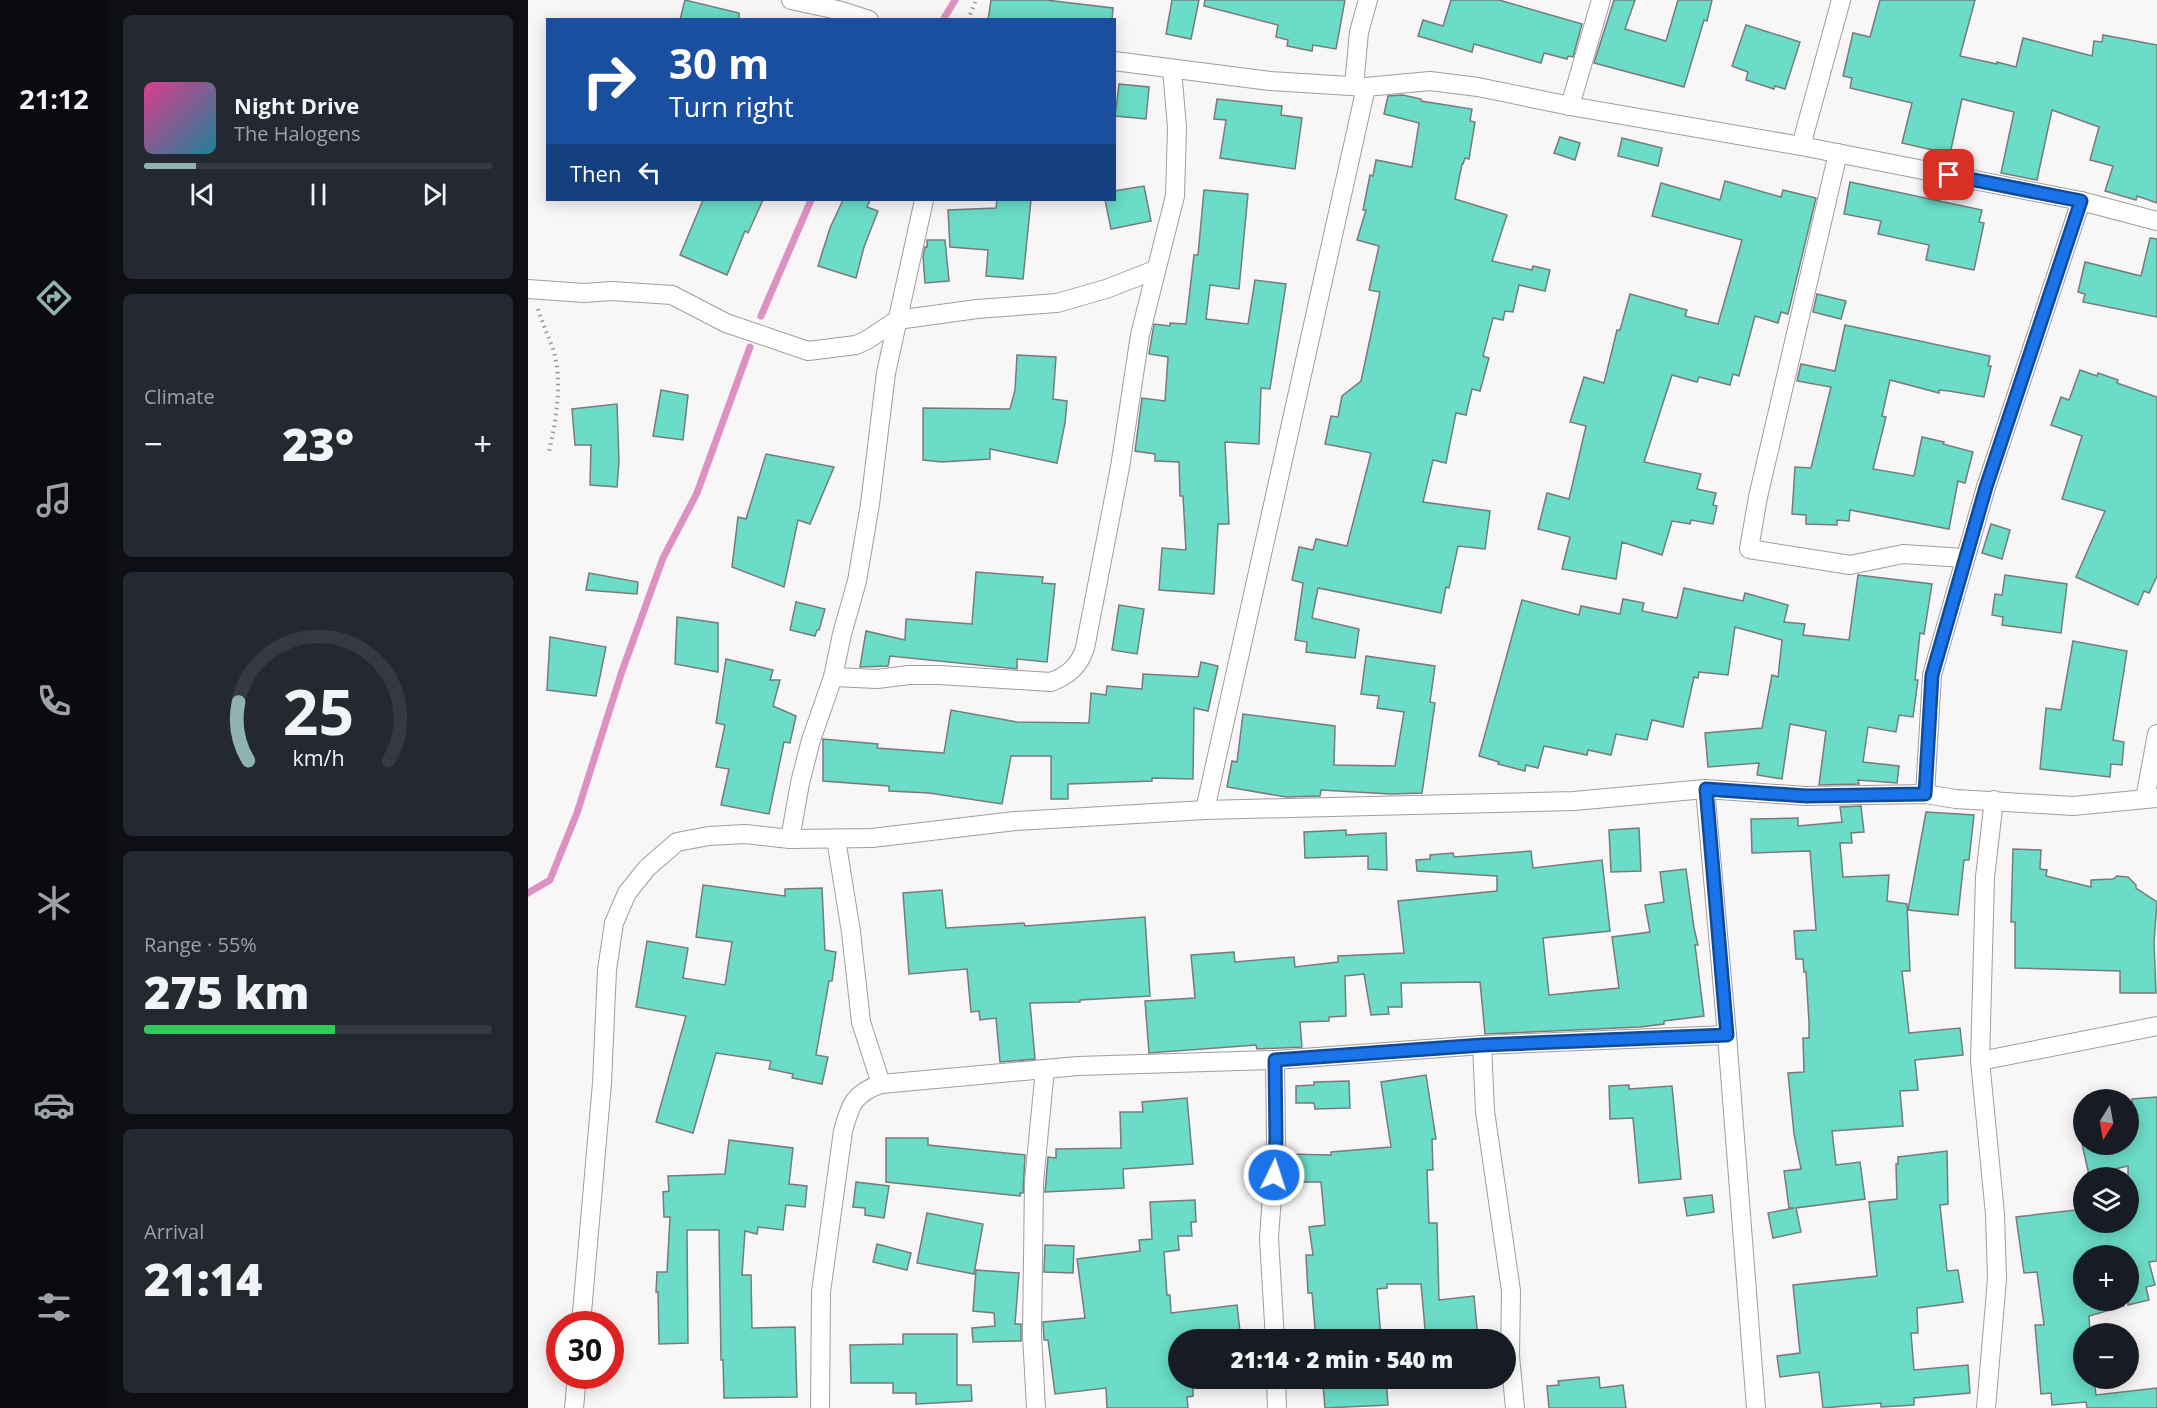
<!DOCTYPE html>
<meta charset="utf-8">
<style>
:root{--surface:#171b24;--page:#242831;--text:#f1f3f6;--muted:#9ea1a6;--line:#363941;--accent:#91b3af}
body{margin:0;font-family:"Open Sans",sans-serif;background:var(--page);color:var(--text);height:100vh;display:flex;flex-direction:column;font-size:22px;white-space:nowrap}
*{box-sizing:border-box;margin:0}
p{font-size:20px;color:var(--muted)}
.icon{flex:none;width:33px;height:33px;fill:none;stroke:currentColor;stroke-width:2;stroke-linecap:round;stroke-linejoin:round}
.map{position:relative;flex:1;overflow:hidden}
.drawer{display:flex;flex-direction:column;gap:15px;padding:15px;background:#0d0f14;width:420px}
.drawer>*{flex:none}
.guide{position:absolute;left:18px;top:18px;width:570px;height:183px;border-radius:0px;box-shadow:0 3px 15px #0003;background:#1a4fa0;color:#fff;overflow:hidden}
.needle{width:39px;rotate:191deg}
.controls{position:absolute;left:1545px;top:1089px;display:grid;gap:12px}
.controls a{display:grid;place-items:center;width:66px;height:66px;border-radius:50%;background:var(--surface);box-shadow:0 3px 15px #0003;font-size:30px}
.speed{position:absolute;left:18px;top:1311px;display:flex;gap:12px;font-size:30px;font-weight:700;text-align:center}
.speed>*{display:grid;place-content:center;width:78px;height:78px;border-radius:50%;background:var(--surface);box-shadow:0 3px 15px #0003;line-height:1}
.speed .limit{border:9px solid #d22;background:#fff;color:#111}
.pin{position:absolute;display:grid;place-items:center;width:51px;height:51px;color:#fff;margin:-26px;border-radius:12px;box-shadow:0 3px 9px #0006}
.me{position:absolute;width:66px;margin:-33px;rotate:4deg;stroke-linejoin:round;filter:drop-shadow(0 0 4px #0008)}
.turn{display:flex;align-items:center;gap:21px;height:126px;padding:0 24px;font-size:27px}
.turn .icon{width:78px;height:78px;stroke-width:2.5}
.turn b{display:block;font-size:42px;line-height:51px}
.then{display:flex;align-items:center;height:57px;padding:0 24px;background:#0003;gap:12px;font-size:22px}
.big{font-size:45px;font-weight:800;line-height:1.1}
.drawer .card{flex:1;display:flex;flex-direction:column;justify-content:center;gap:9px;min-width:0;padding:0 21px;border-radius:9px;background:var(--page)}
.drawer .dial{align-items:center;gap:0}
.dial svg{height:156px;overflow:visible;fill:none;stroke:var(--line);stroke-width:7;stroke-linecap:round;text-anchor:middle}
.dial text{fill:var(--text);stroke:none}
.song{display:flex;align-items:center;gap:18px}
.cover{width:72px;height:72px;border-radius:9px;background:linear-gradient(135deg,hsl(330 70% 55%),hsl(190 70% 35%))}
.played{height:6px;border-radius:3px;background:linear-gradient(90deg,var(--accent) 15%,var(--line) 15%)}
.keys{display:flex;justify-content:space-around;direction:ltr}
.heat{display:flex;justify-content:space-between;align-items:center;font-size:33px;direction:ltr}
.charge{height:9px;border-radius:4px;background:linear-gradient(90deg,#34c759 55%,var(--line) 0)}
.trip{position:absolute;left:640px;top:1329px;width:348px;height:60px;border-radius:30px;background:var(--surface);box-shadow:0 3px 15px #0003;font-weight:800;line-height:60px;text-align:center}
main{display:flex;flex:1;min-height:0}
.menu{display:flex;flex-direction:column;width:108px;justify-content:space-around;align-items:center;background:#090b0e;color:var(--muted)}
.menu .icon{width:42px;height:42px}
.menu .selected{color:var(--accent)}
.menu b{font-size:27px;color:var(--text)}
.map>svg:first-child{display:block}
.lines{fill:none;stroke-linecap:round;stroke-linejoin:round}
.stream{stroke:#db91c1;stroke-width:7}
.building{fill:#6adcc7;stroke:#777b7a;stroke-width:1.5}
.minor-casing{stroke:#a09d9f;stroke-width:20}
.path{stroke:#999798;stroke-width:4;stroke-dasharray:1.5 4.5;stroke-linecap:butt}
.minor{stroke:#fff;stroke-width:18}
.route-casing{stroke:#114b97;stroke-width:15}
.route{stroke:#1a73e8;stroke-width:10}
</style>
<main>
<nav class="menu">
<b>21:12</b>
<svg class="icon selected" aria-label="directions" viewBox="0 0 24 24"><path d="M12 3l9 9-9 9-9-9zM9 14v-3h6M13 9l2 2-2 2"/></svg>
<svg class="icon" aria-label="music" viewBox="0 0 24 24"><path d="M9 18V5l10-2v13"/><circle cx="6" cy="18" r="3"/><circle cx="16" cy="16" r="3"/></svg>
<svg class="icon" aria-label="phone" viewBox="0 0 24 24"><path d="M5 4h4l2 5-3 2q2 4 5 5l2-3 5 2v4C11 20 4 13 5 4z"/></svg>
<svg class="icon" aria-label="climate" viewBox="0 0 24 24"><path d="M12 3v18M4 7l16 10M4 17L20 7"/></svg>
<svg class="icon" aria-label="car" viewBox="0 0 24 24"><path d="M5 17H2v-5l4-1 3-4h7l3 4 3 1v5h-3M9 17h6M6 11h13"/><circle cx="7" cy="17" r="2"/><circle cx="17" cy="17" r="2"/></svg>
<svg class="icon" aria-label="filters" viewBox="0 0 24 24"><path d="M4 7h16M4 17h16"/><circle cx="9" cy="7" r="2"/><circle cx="15" cy="17" r="2"/></svg>
</nav>
<section class="drawer">
<div class="card">
<div class="song"><i class="cover"></i><div><b>Night Drive</b><p>The Halogens</p></div></div>
<div class="played"></div>
<div class="keys"><svg class="icon" aria-label="previous" viewBox="0 0 24 24"><path d="M18 5L8 12l10 7zM5 5v14"/></svg><svg class="icon" aria-label="pause" viewBox="0 0 24 24"><path d="M8 5v14M16 5v14"/></svg><svg class="icon" aria-label="next" viewBox="0 0 24 24"><path d="M6 5l10 7-10 7zM19 5v14"/></svg></div>
</div>
<div class="card"><p>Climate</p>
<div class="heat"><a>−</a><b class="big">23°</b><a>+</a></div>
</div>
<div class="card dial"><svg viewBox="0 0 100 80">
<path d="M14 69A42 42 0 1 1 86 69"/>
<path d="M14 69A42 42 0 0 1 9 39" stroke="#91b3af"/>
<text x="50" y="56" font-size="32" font-weight="700">25</text>
<text x="50" y="72" font-size="11">km/h</text>
</svg></div>
<div class="card"><p>Range · 55%</p><b class="big">275 km</b><div class="charge"></div></div>
<div class="card"><p>Arrival</p><b class="big">21:14</b></div>
</section>
<div class="map">
<svg width="1629" height="1408" viewBox="0 0 1629 1408">
<rect width="100%" height="100%" fill="#f9f6f8"/>
<g class="lines">
<g class="stream">
<path d="M415,20L427,0"/>
<path d="M233,316L283,200"/>
<path d="M0,893L22,880L49,813L93,674L135,558L169,493L222,347"/>
</g>
</g>
<g class="building">
<path d="M157,0L211,13V20H152Z"/>
<path d="M463,0H518L585,8L584,20H460Z"/>
<path d="M644,0H671L663,39L638,34Z"/>
<path d="M677,0H817L808,49L785,45L784,51L759,46L760,40L748,37L750,25L676,6Z"/>
<path d="M923,0H971L1054,24L1045,57L1040,56L1039,59L1016,53L1013,63L946,44L944,52L890,36L895,20L915,26Z"/>
<path d="M1086,0H1107L1097,29L1138,41L1150,0H1184L1179,21L1176,20L1156,87L1066,63Z"/>
<path d="M1352,0H1447L1432,56L1469,64V62L1488,67L1495,38L1564,56L1566,41L1574,42L1575,35L1629,45V203L1609,196L1608,200L1577,191L1585,166L1562,160L1571,127L1524,110L1509,180L1473,173L1486,112L1434,99L1422,154L1374,143L1384,103L1322,88L1324,78L1315,76L1325,33L1342,37Z"/>
<path d="M1218,25L1272,42L1257,89L1247,86L1246,89L1218,80L1220,72L1204,66Z"/>
<path d="M591,84L621,87L618,119L587,116Z"/>
<path d="M875,95L893,99V101L944,109L942,121L947,122L941,159L937,158L935,164H934L927,199L979,215L964,261L1004,270L1005,266L1022,270L1017,291L991,285L985,312L977,311L975,320L965,318L955,356L961,358L952,391L944,389L938,415L928,413L918,463L905,460L895,502L962,511L957,549L930,546L921,588L918,587L913,613L790,588L784,618L831,629L827,658L778,652L779,642L767,640L775,583L764,580L771,547L785,550L788,539L819,546L843,453L797,444L803,416L810,417L814,396L833,381L852,292L841,290L851,246L829,240L838,210H835L842,175L845,176L848,160L884,167L891,123L856,114L860,96Z"/>
<path d="M689,99L754,106L753,115L774,118L767,169L692,158L698,120L686,119Z"/>
<path d="M1032,137L1052,143L1047,160L1026,153Z"/>
<path d="M1094,138L1134,148L1130,166L1090,156Z"/>
<path d="M1197,181L1253,197L1255,190L1288,198L1260,314L1253,312L1250,323L1227,316L1211,376L1205,374L1202,385L1171,377L1169,382L1144,375L1116,462L1173,474L1169,489L1188,493L1185,505L1189,506L1185,524L1163,520L1162,524L1144,521L1134,555L1094,542L1088,579L1034,569L1042,537L1010,529L1019,493L1041,499L1058,426L1042,422L1056,377L1076,383L1089,330H1092L1102,294L1159,310L1157,316L1190,324L1214,240L1124,216L1133,183L1192,200Z"/>
<path d="M1322,182L1454,210L1451,222L1456,223L1446,270L1398,260L1401,245L1350,234L1353,221L1316,214Z"/>
<path d="M616,186L623,221L583,229L577,200H586V191Z"/>
<path d="M676,190L720,194L711,289L682,285L678,319L720,324L727,280L758,284L742,389L733,388L731,444L697,442L701,524H690L686,594L631,590L634,548L658,550L655,496H652L651,462L627,461V454L607,451L614,398L637,401L640,357L621,354L626,324L642,326V323L658,324L666,255H670Z"/>
<path d="M175,200H235L220,233L217,231L199,275L152,255Z"/>
<path d="M315,200H342L339,207L350,211L336,247L328,278L290,266L302,228Z"/>
<path d="M469,200H503L495,279L458,276L460,250L422,247L420,210L468,208Z"/>
<path d="M1622,238L1629,239V317L1555,302L1557,294L1550,292L1557,262L1613,276Z"/>
<path d="M399,240H417L421,281L397,283L395,257L397,247H399Z"/>
<path d="M1289,294L1318,301L1313,319L1285,312Z"/>
<path d="M1317,325L1462,356L1460,366H1463L1456,397L1421,391L1411,390V393L1362,380L1354,416L1358,417L1345,469L1386,476L1394,437L1416,442L1415,444L1445,452L1437,483L1430,481L1421,529L1322,510L1321,521L1309,520V525L1278,524V515L1264,514L1267,467L1283,468L1303,387L1269,381L1273,364L1307,371Z"/>
<path d="M489,355L528,357L525,399L539,401L537,423L529,463L462,449V459L414,462L395,460V408L482,409L487,390Z"/>
<path d="M1552,370L1569,376L1570,373L1590,380L1589,383L1629,397V576L1621,593L1616,591L1610,605L1548,577L1577,511L1534,499L1554,436L1523,425L1533,397L1541,400Z"/>
<path d="M133,390L160,395L155,440L125,436Z"/>
<path d="M89,404L91,462L89,487L62,485L63,445H47L44,409Z"/>
<path d="M238,454L306,467L282,524L270,520L256,587L204,567L210,517L218,519Z"/>
<path d="M1463,524L1482,530L1474,559L1454,553Z"/>
<path d="M448,572L515,577L514,583L527,584L519,662L489,659V669L362,656L360,666L332,667L338,631L377,640L378,619L444,624Z"/>
<path d="M61,573L110,582L109,594L58,590Z"/>
<path d="M1330,575L1404,584L1396,634L1392,633L1387,680H1390L1385,717L1371,715L1368,732L1340,727L1335,762L1371,766L1369,783L1330,780L1331,784L1291,785L1298,731L1262,724L1254,779L1229,775L1231,763L1180,767L1177,733L1234,728L1244,675L1250,677L1254,640L1207,627L1200,675L1171,672L1170,678L1166,677L1155,727L1124,720L1119,740L1088,734L1083,755L1060,750L1059,755L1016,746L1010,768L998,765L997,771L970,764L971,762L951,756L994,600L1051,615L1053,606L1092,614L1095,599L1116,603L1114,611L1149,618L1156,588L1215,601L1217,593L1260,605L1256,622L1277,624L1275,635L1321,640Z"/>
<path d="M1477,575L1539,584L1533,633L1474,625L1475,617L1464,615L1467,594L1474,595Z"/>
<path d="M268,602L297,609L291,630H289L287,636L262,630Z"/>
<path d="M591,605L616,609L609,654L584,650Z"/>
<path d="M149,617L190,623V672L147,664Z"/>
<path d="M22,637L78,647L68,696L19,690Z"/>
<path d="M1545,641L1599,651L1585,740L1596,742L1594,765L1583,764L1582,777L1512,769L1518,708L1533,710Z"/>
<path d="M838,656L907,666L902,702L907,703L894,793L863,794L793,790L792,796L758,797L699,787L704,761L709,762L715,714L807,726L806,765L867,766L876,712L849,708L851,696L833,694Z"/>
<path d="M198,659L245,670L242,680H252L245,706L268,716L262,743L256,742L241,814L193,805L201,769L188,767L197,725L188,723Z"/>
<path d="M673,662L690,666L680,711L666,708L665,779L624,778V781L540,784V799H523V756H483L474,804L401,793L361,791V786L295,781V739L350,744L349,748L416,753L423,710L489,722L561,723L563,693L578,695L579,686L614,689L615,674L670,677Z"/>
<path d="M1333,806L1336,832L1323,833L1324,843H1312L1315,877L1361,875L1359,901L1379,904L1382,971H1374L1381,1033L1432,1028L1435,1055L1387,1060L1390,1090L1372,1091L1375,1126L1304,1131L1308,1165L1332,1162L1337,1199L1268,1208L1273,1232L1245,1238L1240,1213L1266,1208H1261L1256,1171L1273,1169L1266,1134L1260,1073L1276,1072L1275,1038H1281V1022L1278,972H1276L1275,959H1268L1266,931L1288,930L1282,851L1224,853L1223,819L1270,818V826L1314,822L1312,807Z"/>
<path d="M1398,812L1446,815L1441,860H1436L1430,915L1380,910Z"/>
<path d="M1111,828L1113,871L1083,872L1081,830Z"/>
<path d="M818,830V835L858,833L859,870L840,869V856L777,858L776,832Z"/>
<path d="M1485,849L1513,850L1512,869L1519,870L1518,876L1563,887V880L1585,879L1589,876L1600,877L1608,885V888L1629,902L1626,942L1628,993H1592V971L1487,968V922H1483Z"/>
<path d="M1003,851L1005,868L1074,860L1082,931L1015,938L1021,995L1091,988L1084,937L1122,932L1117,905L1136,902L1132,872L1158,869L1166,928L1170,945H1167L1176,1016L1136,1021V1024L1112,1027L957,1034L952,982L873,983L874,1007H860L861,1014L843,1015L836,974L817,976L818,1016L801,1017V1021L772,1022L774,1047L729,1049L728,1045L621,1053L617,1001L667,998L663,955L706,952L707,962L766,957L767,967L810,962V956L876,953L870,901L969,891V876L889,871L888,860L902,859V855L925,853L926,857Z"/>
<path d="M175,885L257,896V889L294,888L297,950L308,952L304,981H301L288,1055L300,1057L294,1084L264,1078L265,1074L241,1069L243,1061L188,1053L165,1133L128,1122L158,1016L108,1007L119,941L160,948L155,978L197,985L204,942L168,937Z"/>
<path d="M414,890L418,928L496,923L497,926L617,917L622,996L552,1000V1002L502,1003L507,1059L472,1062L468,1018L452,1020L451,1011L443,1012L439,969L381,974L375,893Z"/>
<path d="M898,1075L908,1139H904L905,1170H899L901,1223H909L911,1300L946,1296L950,1340H898L893,1284H859V1288L849,1289L853,1338L788,1340L784,1293H780L778,1255H785L781,1227L797,1225L793,1182H756L758,1154L803,1155V1152L863,1147L853,1082Z"/>
<path d="M821,1081L822,1108L787,1109L786,1103H768V1086L786,1085V1082Z"/>
<path d="M1101,1085V1089L1144,1086L1153,1179L1111,1183L1105,1118L1082,1119L1081,1086Z"/>
<path d="M1629,1097V1261L1621,1262L1627,1285L1618,1287L1621,1300L1600,1305V1256H1556V1300H1595L1596,1306L1561,1316L1562,1334H1556V1378H1566L1568,1395L1629,1388V1408H1559L1558,1402L1524,1405L1523,1393L1513,1394L1507,1325H1516L1509,1272L1496,1273L1488,1217L1556,1209V1222H1600V1166L1561,1175L1554,1144H1600V1109H1605L1604,1099Z"/>
<path d="M659,1098L665,1164L595,1169L596,1188L517,1192L520,1157L528,1158V1149L593,1148L592,1112H615L614,1102Z"/>
<path d="M358,1138H400V1145L497,1155L495,1193H492V1196L358,1182Z"/>
<path d="M201,1140L265,1148L261,1184L279,1186L277,1207L258,1205L255,1230L230,1227L229,1234L217,1231L214,1275H223L224,1328L267,1327L269,1397L196,1398L195,1360H193L191,1230H159L160,1343L131,1344L130,1292H128L129,1272H139L142,1217H136L135,1192L141,1191L140,1176L197,1174Z"/>
<path d="M1419,1151L1420,1204L1412,1205L1419,1271L1430,1270L1435,1302L1389,1308L1390,1333H1383L1386,1370L1440,1365L1442,1393L1386,1398V1405L1353,1407V1403L1295,1408L1291,1372L1252,1377L1249,1356L1272,1353L1265,1285L1349,1276L1341,1202L1369,1199L1368,1164H1370V1157Z"/>
<path d="M328,1182L361,1186L356,1218L337,1215V1208L325,1207Z"/>
<path d="M1184,1195L1186,1212L1159,1216L1156,1198Z"/>
<path d="M667,1200L668,1222H663L664,1236H650L651,1250L636,1252L639,1295H642L643,1313L709,1305L713,1340H651V1378H665V1396L659,1397L660,1408H579L578,1388L527,1394L520,1340H516L515,1322L557,1318L549,1259L612,1251L611,1240L624,1239L622,1202Z"/>
<path d="M399,1213L455,1224L446,1274L389,1263Z"/>
<path d="M349,1244L383,1253L379,1270L345,1262Z"/>
<path d="M517,1245L546,1246L545,1273L516,1272Z"/>
<path d="M448,1270L491,1273L487,1324H493V1341L445,1342L444,1328L467,1326L466,1313L445,1311Z"/>
<path d="M375,1334H429V1385H443L444,1401L388,1404V1393H365V1383H323L322,1345L375,1344Z"/>
<path d="M1071,1377L1072,1388L1095,1385L1098,1408H1021L1019,1386L1031,1385L1030,1381Z"/>
<path d="M803,1378H858L860,1405L797,1408L795,1385L804,1384Z"/>
</g>
<g class="lines">
<defs>
<g id="minor">
<path d="M263,0L314,11L341,20"/>
<path d="M586,61L742,81L838,87L902,81L950,87L1042,106L1273,146L1553,201L1629,221"/>
<path d="M826,86L831,32L840,0"/>
<path d="M1042,106L1073,0"/>
<path d="M1273,146L1313,0"/>
<path d="M1310,153L1230,497L1221,549L1322,565L1375,554L1436,558"/>
<path d="M0,289L56,293L84,291L144,295L198,323L280,351L328,345L339,340L369,320L449,309L529,303L578,289L627,270"/>
<path d="M305,677L349,679L381,675H412L523,682C541,675 551,666 557,648L592,467L612,335L647,196L649,127L644,69"/>
<path d="M1177,789L1199,1035L1228,1408"/>
<path d="M1397,794L1404,675L1458,487L1553,201"/>
<path d="M1617,799L1629,734"/>
<path d="M677,810L838,87"/>
<path d="M262,839L272,783L283,740L305,677L314,634L329,581L342,504L358,373L396,200"/>
<path d="M308,839L323,932L333,1022L353,1084"/>
<path d="M954,1045L957,1111L983,1291L982,1356L987,1408"/>
<path d="M1452,1061L1629,1026"/>
<path d="M53,1324L74,1083L79,970L86,923L99,893L119,868L149,842L181,836L217,834L262,839L344,838L487,821L677,810L1046,801L1177,789L1278,796L1397,794L1428,799L1545,806L1629,798"/>
<path d="M747,1340L741,1238L748,1139L747,1060"/>
<path d="M748,1378L749,1408"/>
<path d="M46,1408L49,1376"/>
<path d="M292,1408L293,1292L315,1131C322,1105 326,1093 353,1084L550,1066L747,1060L954,1045L1199,1035"/>
<path d="M508,1408L504,1335L506,1182L517,1069"/>
<path d="M1458,1408L1469,1279L1467,1214L1452,1061L1457,877L1466,800"/>
</g>
</defs>
<use href="#minor" class="minor-casing"/>
<g class="path">
<path d="M440,20L448,0"/>
<path d="M10,309C14,323 20,335 25,349C35,380 28,421 21,452"/>
</g>
<use href="#minor" class="minor"/>
</g>
<g class="lines">
<defs>
<path id="route" d="M746,1175L748,1139L747,1060L954,1045L1199,1035L1178,789L1278,796L1397,794L1404,675L1458,487L1553,201L1421,175"/>
</defs>
<use href="#route" class="route-casing"/>
<use href="#route" class="route"/>
</g>
</svg>
<div class="controls">
<a><svg class="needle" viewBox="-14 -14 28 28"><path d="M0-13l5 13h-10z" fill="#e53935"/><path d="M0 13l5-13h-10z" fill="#9ea1a6"/></svg></a>
<a><svg class="icon" aria-label="layers" viewBox="0 0 24 24"><path d="M12 4l9 5-9 5-9-5zM3 14l9 5 9-5"/></svg></a>
<a>+</a>
<a>−</a>
</div>
<div class="speed"><div class="limit">30</div></div>
<div class="pin" style="left:1421px;top:175px;background:#d93025"><svg class="icon" aria-label="arrive" viewBox="0 0 24 24"><path d="M6 21V4h12l-3 4 3 4H6"/></svg></div>
<svg class="me" style="left:746px;top:1175px" viewBox="-20 -20 40 40"><circle r="17" fill="#1a73e8" stroke="#fff" stroke-width="3"/><path d="M0-11L8 9 0 5-8 9z" fill="#fff"/></svg>
<div class="trip">21:14 · 2 min · 540 m</div>
<div class="guide">
<div class="turn"><svg class="icon" aria-label="right" viewBox="0 0 24 24"><path d="M7 20v-9h11M14 6l5 5-5 5"/></svg><div><b>30 m</b>Turn right</div></div>
<div class="then">Then<svg class="icon" aria-label="left" viewBox="0 0 24 24"><path d="M17 20v-9H6M10 6l-5 5 5 5"/></svg></div>
</div>
</div>
</main>
